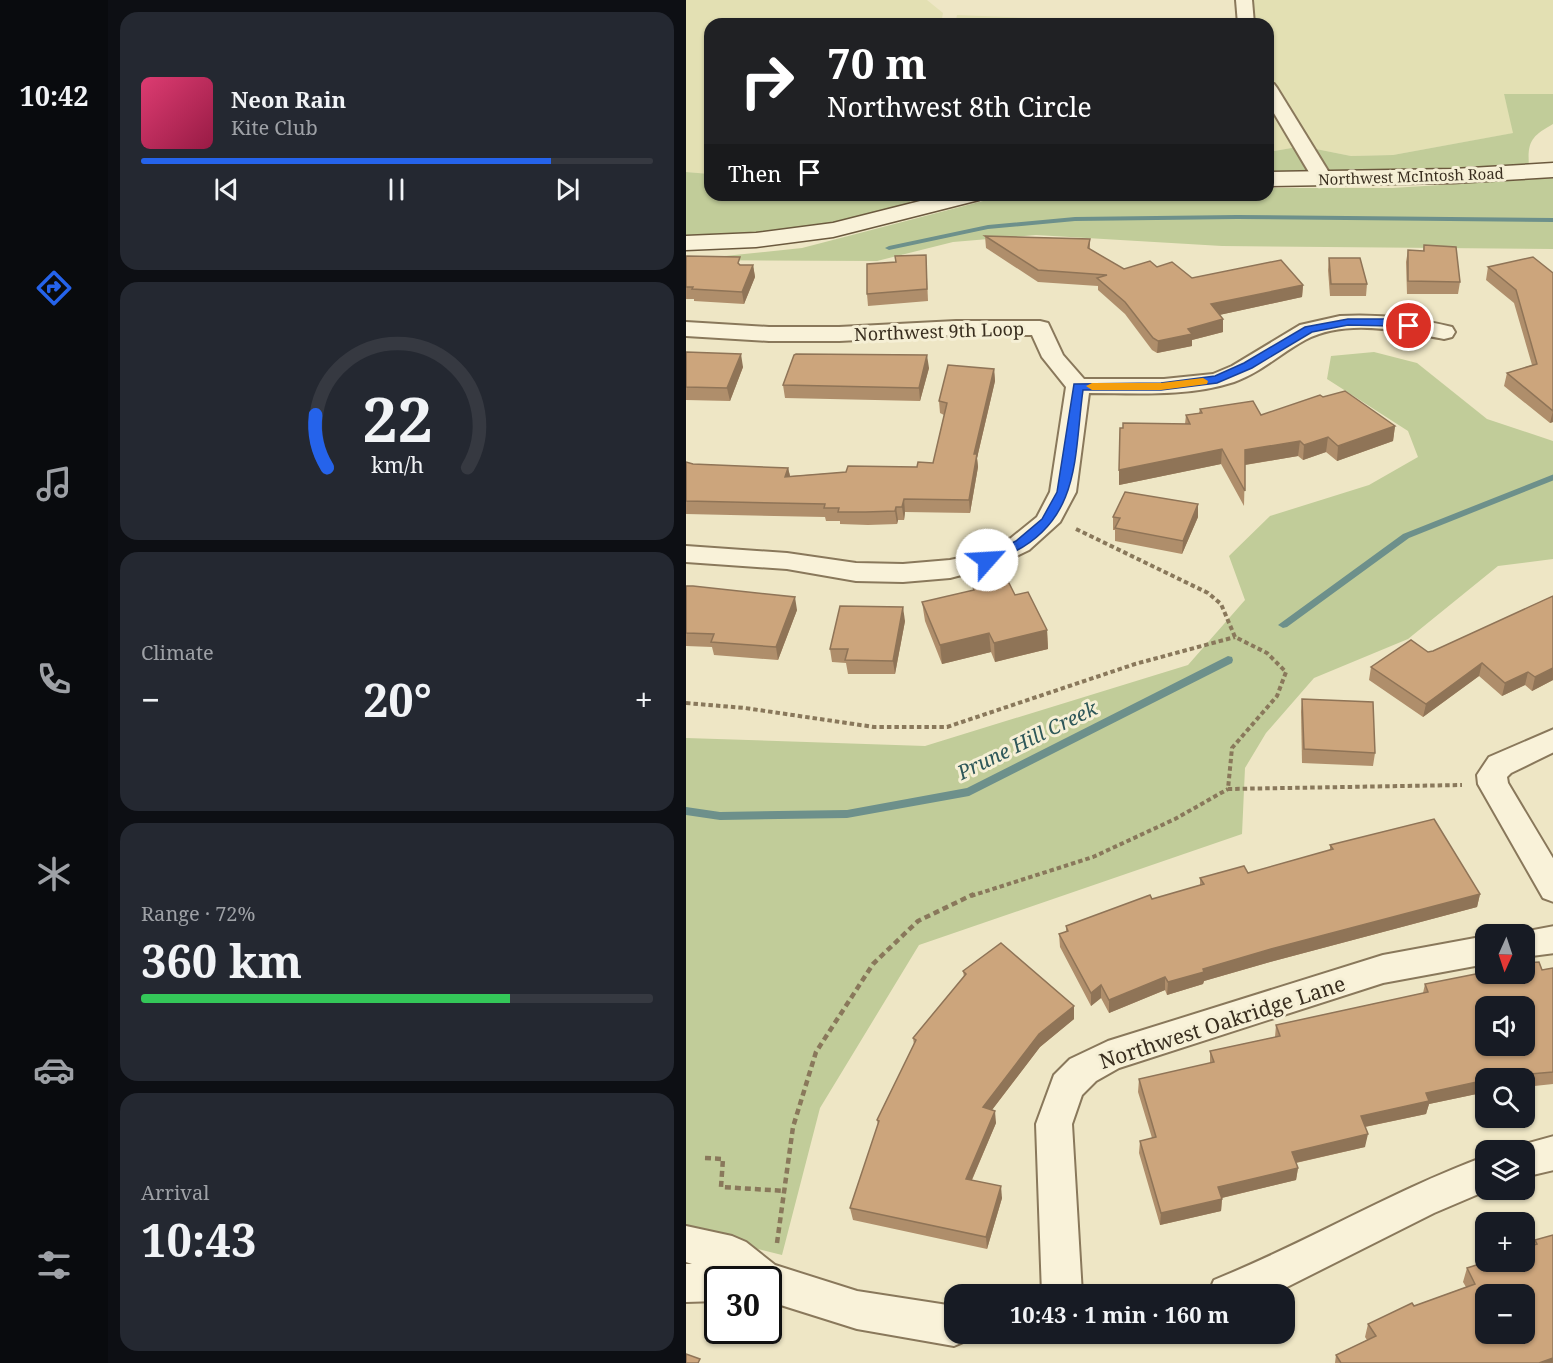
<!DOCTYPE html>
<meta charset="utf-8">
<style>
:root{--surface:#171b24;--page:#242831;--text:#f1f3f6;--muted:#9ea1a6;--line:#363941;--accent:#2563eb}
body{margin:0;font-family:"Noto Serif",serif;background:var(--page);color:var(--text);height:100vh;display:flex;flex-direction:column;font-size:22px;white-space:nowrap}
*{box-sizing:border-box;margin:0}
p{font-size:20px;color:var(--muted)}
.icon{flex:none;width:33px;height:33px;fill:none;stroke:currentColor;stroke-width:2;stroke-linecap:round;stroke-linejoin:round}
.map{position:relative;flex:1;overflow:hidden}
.sheet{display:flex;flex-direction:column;gap:12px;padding:12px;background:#0d0f14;width:578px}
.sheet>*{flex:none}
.top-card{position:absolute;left:18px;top:18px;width:570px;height:183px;border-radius:18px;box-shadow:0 2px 4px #0004;background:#202124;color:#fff;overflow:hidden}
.needle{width:39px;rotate:183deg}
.buttons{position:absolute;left:789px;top:924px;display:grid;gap:12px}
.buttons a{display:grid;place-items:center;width:60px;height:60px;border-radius:12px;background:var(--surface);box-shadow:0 2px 4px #0004;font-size:30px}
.speed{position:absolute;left:18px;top:1266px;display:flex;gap:12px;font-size:30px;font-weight:700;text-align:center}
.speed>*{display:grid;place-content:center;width:78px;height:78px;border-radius:50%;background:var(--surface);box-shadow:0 2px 4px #0004;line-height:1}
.speed .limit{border:3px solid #111;border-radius:9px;background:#fff;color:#111}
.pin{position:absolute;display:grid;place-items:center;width:51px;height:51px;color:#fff;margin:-26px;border:3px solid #fff;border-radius:50%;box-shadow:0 2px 6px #0007}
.me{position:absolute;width:66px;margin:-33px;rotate:64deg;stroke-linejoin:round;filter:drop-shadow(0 0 4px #0008)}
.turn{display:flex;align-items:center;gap:21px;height:126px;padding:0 24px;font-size:27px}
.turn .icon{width:78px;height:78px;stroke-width:2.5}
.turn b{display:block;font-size:42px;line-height:51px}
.then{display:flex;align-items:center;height:57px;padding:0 24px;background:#0003;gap:12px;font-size:22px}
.big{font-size:45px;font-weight:700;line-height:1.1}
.sheet .tile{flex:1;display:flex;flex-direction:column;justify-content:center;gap:9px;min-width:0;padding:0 21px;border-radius:18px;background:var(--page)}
.sheet .dial{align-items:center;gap:0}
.dial svg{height:156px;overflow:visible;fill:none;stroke:var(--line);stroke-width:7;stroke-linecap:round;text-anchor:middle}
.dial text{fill:var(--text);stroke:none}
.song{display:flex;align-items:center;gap:18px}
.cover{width:72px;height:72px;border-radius:9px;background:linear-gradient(135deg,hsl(340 70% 55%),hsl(340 70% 35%))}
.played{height:6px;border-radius:3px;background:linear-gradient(90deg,var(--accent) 80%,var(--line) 80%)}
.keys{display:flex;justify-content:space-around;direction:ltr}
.heat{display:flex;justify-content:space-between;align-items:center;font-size:33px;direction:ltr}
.charge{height:9px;border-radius:4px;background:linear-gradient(90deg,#34c759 72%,var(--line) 0)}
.trip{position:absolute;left:258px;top:1284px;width:351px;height:60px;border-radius:18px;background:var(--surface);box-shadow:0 2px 4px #0004;font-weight:700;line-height:60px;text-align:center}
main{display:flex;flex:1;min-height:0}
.dock{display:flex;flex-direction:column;width:108px;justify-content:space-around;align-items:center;background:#090b0e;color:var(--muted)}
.dock .icon{width:42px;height:42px}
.dock .current{color:var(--accent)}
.dock b{font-size:27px;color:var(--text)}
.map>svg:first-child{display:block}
.farmland{fill:#e3e0b3}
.green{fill:#c1cc99}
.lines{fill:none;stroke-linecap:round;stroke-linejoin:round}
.stream{fill:#6d908b;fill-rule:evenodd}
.street-casing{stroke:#89785b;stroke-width:4}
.secondary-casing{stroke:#6b593e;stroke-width:3}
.path-far1{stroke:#89785b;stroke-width:4;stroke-dasharray:4.5 3;stroke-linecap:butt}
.path{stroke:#89785b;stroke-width:4.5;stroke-dasharray:6 4;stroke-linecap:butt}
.street{fill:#f9f2d9;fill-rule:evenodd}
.secondary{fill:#f9f2d9;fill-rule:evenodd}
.wall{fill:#af8e6b}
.shaded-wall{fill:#8f7457}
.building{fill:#cca57c;stroke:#8f7457;stroke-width:1.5;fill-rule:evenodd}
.route{fill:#2563eb;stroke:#184099;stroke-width:1.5}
.slow{fill:#f59e0b}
.labels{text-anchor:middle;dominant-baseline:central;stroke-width:6;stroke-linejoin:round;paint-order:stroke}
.far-street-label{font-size:15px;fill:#392e1f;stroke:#f5efd5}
.street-label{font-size:18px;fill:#392e1f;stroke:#f5efd5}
.water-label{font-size:20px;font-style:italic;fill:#2e5759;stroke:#f5efd5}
.near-street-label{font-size:21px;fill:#392e1f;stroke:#f5efd5}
</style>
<main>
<nav class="dock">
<b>10:42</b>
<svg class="icon current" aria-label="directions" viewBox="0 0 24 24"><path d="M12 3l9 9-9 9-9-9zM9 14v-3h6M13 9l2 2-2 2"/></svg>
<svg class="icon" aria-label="music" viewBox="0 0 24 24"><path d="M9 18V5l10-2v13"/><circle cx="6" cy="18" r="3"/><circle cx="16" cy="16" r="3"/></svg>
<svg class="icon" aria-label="phone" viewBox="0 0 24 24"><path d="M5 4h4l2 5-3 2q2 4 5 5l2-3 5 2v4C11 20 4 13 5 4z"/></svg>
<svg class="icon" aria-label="climate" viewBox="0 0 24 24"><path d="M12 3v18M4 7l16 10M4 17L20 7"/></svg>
<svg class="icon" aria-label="car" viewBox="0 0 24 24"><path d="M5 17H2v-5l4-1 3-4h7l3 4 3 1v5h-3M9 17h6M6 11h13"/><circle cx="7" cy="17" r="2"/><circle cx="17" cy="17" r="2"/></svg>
<svg class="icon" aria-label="filters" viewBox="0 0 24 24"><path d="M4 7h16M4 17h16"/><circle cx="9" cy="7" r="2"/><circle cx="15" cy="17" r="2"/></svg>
</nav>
<section class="sheet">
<div class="tile">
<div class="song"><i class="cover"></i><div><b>Neon Rain</b><p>Kite Club</p></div></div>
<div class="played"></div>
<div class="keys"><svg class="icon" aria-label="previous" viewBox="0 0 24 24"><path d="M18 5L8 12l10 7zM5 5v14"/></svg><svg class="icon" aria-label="pause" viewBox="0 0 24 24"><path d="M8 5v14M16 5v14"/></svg><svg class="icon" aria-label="next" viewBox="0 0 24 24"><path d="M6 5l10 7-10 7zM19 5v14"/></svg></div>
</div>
<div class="tile dial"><svg viewBox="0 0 100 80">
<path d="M14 69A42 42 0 1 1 86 69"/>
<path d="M14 69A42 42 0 0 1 8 42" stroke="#2563eb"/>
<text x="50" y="56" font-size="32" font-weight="700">22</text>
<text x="50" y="72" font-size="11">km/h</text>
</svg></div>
<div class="tile"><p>Climate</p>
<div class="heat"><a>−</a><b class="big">20°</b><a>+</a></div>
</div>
<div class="tile"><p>Range · 72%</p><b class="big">360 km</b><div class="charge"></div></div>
<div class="tile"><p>Arrival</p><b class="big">10:43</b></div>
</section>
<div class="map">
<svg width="868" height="1363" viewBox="0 0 868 1363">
<rect width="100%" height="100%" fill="#eee6c5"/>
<g class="farmland">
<path d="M0,0H241L257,13L255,24H24V174L0,172Z"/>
<path d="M565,0H867V94H818L828,133L707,155L665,156L625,148L582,76V24H565Z"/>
<path d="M271,15L487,24H269Z"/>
<path d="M582,98L611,147L582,152Z"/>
</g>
<g class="green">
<path d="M818,94H867V124C846,136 841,141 843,166L641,175L625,148L665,156L707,155L827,133Z"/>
<path d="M611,147L628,175H582V152Z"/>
<path d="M0,172L24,174V195H224V206L170,220L65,237L0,238Z"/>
<path d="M867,178V249L536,246L350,235L267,242L191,261L0,260L116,248L297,201L355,195H582V188H706Z"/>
<path d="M688,352L731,363L801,419L867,441V559L812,566L722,639L628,678L580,733L559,768L556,834L233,945L134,1108L96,1255L0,1231V738L239,746L502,665L559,600L543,556L584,516L683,485L732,457L722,431L641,379L645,356Z"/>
</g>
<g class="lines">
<g class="stream">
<path d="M551,215L868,218V222L551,219L389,221L302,229L203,250L199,248L203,246L302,225L389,217Z"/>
<path d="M868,474V480L723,538L601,627L597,628L592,625L717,534Z"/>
<path d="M542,656L546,657L547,660L546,663L283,796L161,818L34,820L0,815V807L34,812L161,810L281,788Z"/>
</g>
<defs>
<g id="street">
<path d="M550,0H566L568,24H552Z"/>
<path d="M582,83L588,84L591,88L647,179L644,183H630L627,179L582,103Z"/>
<path d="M654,316C691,314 730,318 766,327L769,332L766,337L758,339C714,331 661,318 619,340C595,353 574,373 548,382C502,397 451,393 403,393L390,492L374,522L343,550L310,566L264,578L217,582L170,581L101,569L0,562V546L101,553L170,563L217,564L264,560L293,554L325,538L351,517L364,492L380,387L356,357L346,335H270L153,341H83L0,336V322L83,327H153L270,321H354L362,323L377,355L398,379H478L527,374L546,366L614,325Z"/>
<path d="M868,729V752L825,773L821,777L822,783L868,860V902L857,898L792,784L791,775L803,757Z"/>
<path d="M868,926V953L838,957V934H826Z"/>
<path d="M800,936V964L697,983L433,1068L410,1081L396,1095L386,1124L396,1294H356L350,1124L368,1075L384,1059L422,1041L697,955Z"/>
<path d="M868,1136V1170L838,1177V1150H824L825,1148Z"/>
<path d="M800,1156V1190H802L748,1213L587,1294H522L528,1280C620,1243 706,1191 800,1156Z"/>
<path d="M0,1226L46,1236L60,1242L89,1265L171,1291L268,1306V1334H285L282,1340L268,1346L171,1329L82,1301V1280H32V1301L0,1302V1264H6L0,1262Z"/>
</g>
<g id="secondary">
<path d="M868,163V177L767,183L582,186V172L767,169Z"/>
<path d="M258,195H296L293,200L147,237L70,247L0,250V236L70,233L147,223Z"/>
</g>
</defs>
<use href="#street" class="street-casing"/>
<use href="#secondary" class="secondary-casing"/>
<g class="path-far1">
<path d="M390,529L522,593L535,604L549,637L581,653L600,672L591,696L546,748L542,789L776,785"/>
<path d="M0,703L59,708L188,727H261L449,664L549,637"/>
<path d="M285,896L407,857L489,819L542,789"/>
</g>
<g class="path">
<path d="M19,1158L37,1159L35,1187L100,1191"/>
<path d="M91,1243L107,1127L130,1052L187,964L232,921L288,894"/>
</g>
<use href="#street" class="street"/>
<use href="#secondary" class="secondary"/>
</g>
<g class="wall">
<path d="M299,236L404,239V249L438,269L471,267L506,278L617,285L616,297L533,315L537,332L506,340V346L471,353L466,350L439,314L412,290V286L352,282L300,248Z"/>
<path d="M738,245L774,282L772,294H721L720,262L722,250L737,251Z"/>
<path d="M240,255L242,301L182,306L181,294Z"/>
<path d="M0,256L55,265H67L69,277L58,304L8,301V299H0Z"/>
<path d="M643,258L681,284L680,296H644L642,270Z"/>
<path d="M802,267L867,273V422L864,423L818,386L821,373L846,365L828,303L800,280Z"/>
<path d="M0,352L57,367L44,401L0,400Z"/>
<path d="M243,368L234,401L99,398L97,385Z"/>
<path d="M308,369L309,381L291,458L292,467L284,513L219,512L218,520H212L211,524L182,525L154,524V521H140L139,517L0,514V462L7,464L102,468L104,476L231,467L247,463L258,415L254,413L253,401Z"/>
<path d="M637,397L709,426L707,441L651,461L640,452L617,460L612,456L559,465L558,506L535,464L433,485L499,424L500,415L513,413L514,409L575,415Z"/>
<path d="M427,517H512L496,554L429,541V530H427Z"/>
<path d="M0,586L111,610L92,660L28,655L26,647L0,646Z"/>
<path d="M287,587L329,595L361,630L362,649L309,662L305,652L256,664L239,621L236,602L287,591Z"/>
<path d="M867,596V680L846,691L839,685L816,696L793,676L737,717L683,680L685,667L747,651Z"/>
<path d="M219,621L209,674H162L160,663L146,662L144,649Z"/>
<path d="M616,699L689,753L687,766L616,763L615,712Z"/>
<path d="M644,845L794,894L791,907L584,962L518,981L517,984L481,995L479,990L423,1013L415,998L405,1006L374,947L373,934L380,932V926L514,885V878L562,873L644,850Z"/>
<path d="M867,968V1084L839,1087L838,1078H800V1092L743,1104L740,1114L679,1127V1147L610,1163L612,1168L610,1180L536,1198L535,1211L474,1225L453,1153L454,1141L466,1138L452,1092L453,1079L524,1064V1051L589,1037L590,1025L737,993L739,984Z"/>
<path d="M277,971L388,1019L354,1047L306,1110L310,1123L286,1180L316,1198L301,1249L167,1220L164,1208L192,1125L191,1120L228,1045L227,1038L278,977Z"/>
<path d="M867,1235V1363H649L650,1355L681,1340L679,1337L682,1324L728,1306L780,1287L777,1282L781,1268L848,1245L849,1240Z"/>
</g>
<g class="shaded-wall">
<path d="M67,265L69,277L58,304L56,292Z"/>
<path d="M617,285L616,297L524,317L525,304Z"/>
<path d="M537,319V332L506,340V346L471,353L472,341L502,329Z"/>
<path d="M55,354L57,367L44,401L41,388Z"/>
<path d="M241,355L243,368L234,401L233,388Z"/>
<path d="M308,369L309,381L291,458L292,467L284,513L283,500L288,454Z"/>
<path d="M867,411V422L864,423Z"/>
<path d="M709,426L707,441L651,461L652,446Z"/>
<path d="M642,437L640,452L617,460L618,445Z"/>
<path d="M614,441L612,456L558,465L559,450Z"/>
<path d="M536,449L535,464L433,485V470Z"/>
<path d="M102,468L105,480L99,477Z"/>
<path d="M218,499L219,512L218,520L216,507Z"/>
<path d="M512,504V517L496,554L497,541Z"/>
<path d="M210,507L212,520L211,524L209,511Z"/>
<path d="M109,597L111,610L92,660L90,647Z"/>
<path d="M217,607L219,621L209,674L207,661Z"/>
<path d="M361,630L362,649L309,662L308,643Z"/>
<path d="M303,633L305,652L256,664L254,645Z"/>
<path d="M796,663L793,676L737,717L740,704Z"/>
<path d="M867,668V680L846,691L849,677Z"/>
<path d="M842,672L839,685L816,696L819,683Z"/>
<path d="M794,894L791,907L584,962L518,981L517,984L481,995L482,982L517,969L585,949Z"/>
<path d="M479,977V990L423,1013V1000Z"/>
<path d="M415,985V998L405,1006V993Z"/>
<path d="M388,1006V1019L354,1047L299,1119L297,1107L353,1034Z"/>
<path d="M842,1071L838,1083V1078H806Z"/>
<path d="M800,1080V1092L743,1104L740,1114L673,1128L675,1116L740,1093Z"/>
<path d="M309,1111L310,1123L281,1191L280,1179Z"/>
<path d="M682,1134L679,1147L604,1164L606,1152Z"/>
<path d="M612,1168L610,1180L531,1199L532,1187Z"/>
<path d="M315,1186L316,1198L301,1249L300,1237Z"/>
<path d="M536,1199L535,1211L474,1225L475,1213Z"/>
<path d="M867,1348V1363H853Z"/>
</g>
<g class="building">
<path d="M299,236L404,239L402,248L438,269L464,261L471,267L486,262L506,278L595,260L617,285L525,304L537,319L502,329L506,334L472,341L467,338L439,302L411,278L421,275L352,270Z"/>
<path d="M738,245L770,247L774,282L722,281V250L738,251Z"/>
<path d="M240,255L241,289L181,294V264L210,262L209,256Z"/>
<path d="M0,256L54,257L52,263L54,265H67L56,292L6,289L7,287H0Z"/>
<path d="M847,257L867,273V411L821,373L851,364L830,290L802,267Z"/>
<path d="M643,258H674L681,284H645Z"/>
<path d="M0,352L55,354L41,388L0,387Z"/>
<path d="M110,354L241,355L233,388L97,385L108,355Z"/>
<path d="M262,365L308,369L288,454H291L283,500L218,499L216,507H210L209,511L180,512H152L153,508H138L139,504L0,501V462L7,464L102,468L99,477L160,472L162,466L231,467L232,462L247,463L261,403L253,401Z"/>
<path d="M659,391L709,426L652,446L642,437L618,445L614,441L559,450V491L536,449L433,470L434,428H437V423L504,424L500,415L516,413L514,409L567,401L575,415L634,395L637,397Z"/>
<path d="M439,492L512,504L497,541L429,528L434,518L427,517Z"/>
<path d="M321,579L329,595L342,592L361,630L308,643L303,633L254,645L236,602L288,590L287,587Z"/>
<path d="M0,586H7L109,597L90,647L25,642L28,634L0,633Z"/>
<path d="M867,596V668L849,677L842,672L819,683L796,663L740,704L685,667L725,640L742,652L747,651Z"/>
<path d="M154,606L217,607L207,661L159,660L162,649H144Z"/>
<path d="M616,699L687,702L689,753L618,749Z"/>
<path d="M748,819L794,894L585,949L517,969L518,972L482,982L479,977L423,1000L415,985L405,993L373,934L382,931L380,926L464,895L466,899L518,884L514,878L558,866L562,873L647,849L644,845Z"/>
<path d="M315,943L388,1006L353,1034L297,1107L309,1111L280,1179L315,1186L300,1237L164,1208L193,1121L191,1120L230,1040L227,1038L280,974L277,971Z"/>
<path d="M853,962L856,970L867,968V1072L844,1074L842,1071L806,1078H800V1080L740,1093L743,1101L675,1116L682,1134L606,1152L612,1168L532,1187L536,1199L475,1213L454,1141L470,1137L453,1079L528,1062L524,1051L594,1036L590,1025L742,992L739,984L800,972V974H838V963ZM800,1006H838V1046H800Z"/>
<path d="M867,1235V1358L853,1363H655L650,1355L690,1336L682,1324L726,1303L728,1306L789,1284L781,1268L800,1262H838V1248L851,1244L849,1240ZM800,1294H838V1334H800Z"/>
<path d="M0,1354L14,1359L12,1363H0Z"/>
</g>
<path class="route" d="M662,319H705L728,326L723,329L705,326L662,325L626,332L566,368L531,383L475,390H397C388,456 395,519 326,553C317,557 306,565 296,563L294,560L296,557L330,541L356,519L371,492L388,384L475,383L529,376L558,363L619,327Z"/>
<path class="slow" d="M517,378L522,381L521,384L475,390H406L400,386L406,383H475Z"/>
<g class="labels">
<g class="far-street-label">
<text transform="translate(725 176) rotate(-2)">Northwest McIntosh Road</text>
</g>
<g class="street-label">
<text transform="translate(253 331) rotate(-2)">Northwest 9th Loop</text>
</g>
<g class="water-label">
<text transform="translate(341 740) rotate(-26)">Prune Hill Creek</text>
</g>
<g class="near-street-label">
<text transform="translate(536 1022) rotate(-18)">Northwest Oakridge Lane</text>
</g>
</g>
</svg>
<div class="buttons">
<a><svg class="needle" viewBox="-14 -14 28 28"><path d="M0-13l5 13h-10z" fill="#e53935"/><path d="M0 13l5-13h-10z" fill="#9ea1a6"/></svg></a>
<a><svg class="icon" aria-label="sound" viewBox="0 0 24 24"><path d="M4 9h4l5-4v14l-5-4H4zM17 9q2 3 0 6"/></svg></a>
<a><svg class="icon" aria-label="search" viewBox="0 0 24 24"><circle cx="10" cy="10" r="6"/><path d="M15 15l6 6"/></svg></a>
<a><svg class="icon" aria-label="layers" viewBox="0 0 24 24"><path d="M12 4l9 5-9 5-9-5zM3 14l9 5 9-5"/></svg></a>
<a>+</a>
<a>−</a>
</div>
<div class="speed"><div class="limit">30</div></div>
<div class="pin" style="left:723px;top:326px;background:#d93025"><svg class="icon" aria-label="arrive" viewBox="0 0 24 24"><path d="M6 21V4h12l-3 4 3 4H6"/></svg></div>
<svg class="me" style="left:301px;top:560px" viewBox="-20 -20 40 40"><circle r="19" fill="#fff"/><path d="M0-13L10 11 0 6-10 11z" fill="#2563eb"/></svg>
<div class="trip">10:43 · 1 min · 160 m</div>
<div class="top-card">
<div class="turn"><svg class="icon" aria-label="right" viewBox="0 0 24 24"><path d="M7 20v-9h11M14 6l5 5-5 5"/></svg><div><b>70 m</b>Northwest 8th Circle</div></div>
<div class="then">Then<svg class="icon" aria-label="arrive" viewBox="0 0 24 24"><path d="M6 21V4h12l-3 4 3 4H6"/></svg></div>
</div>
</div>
</main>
